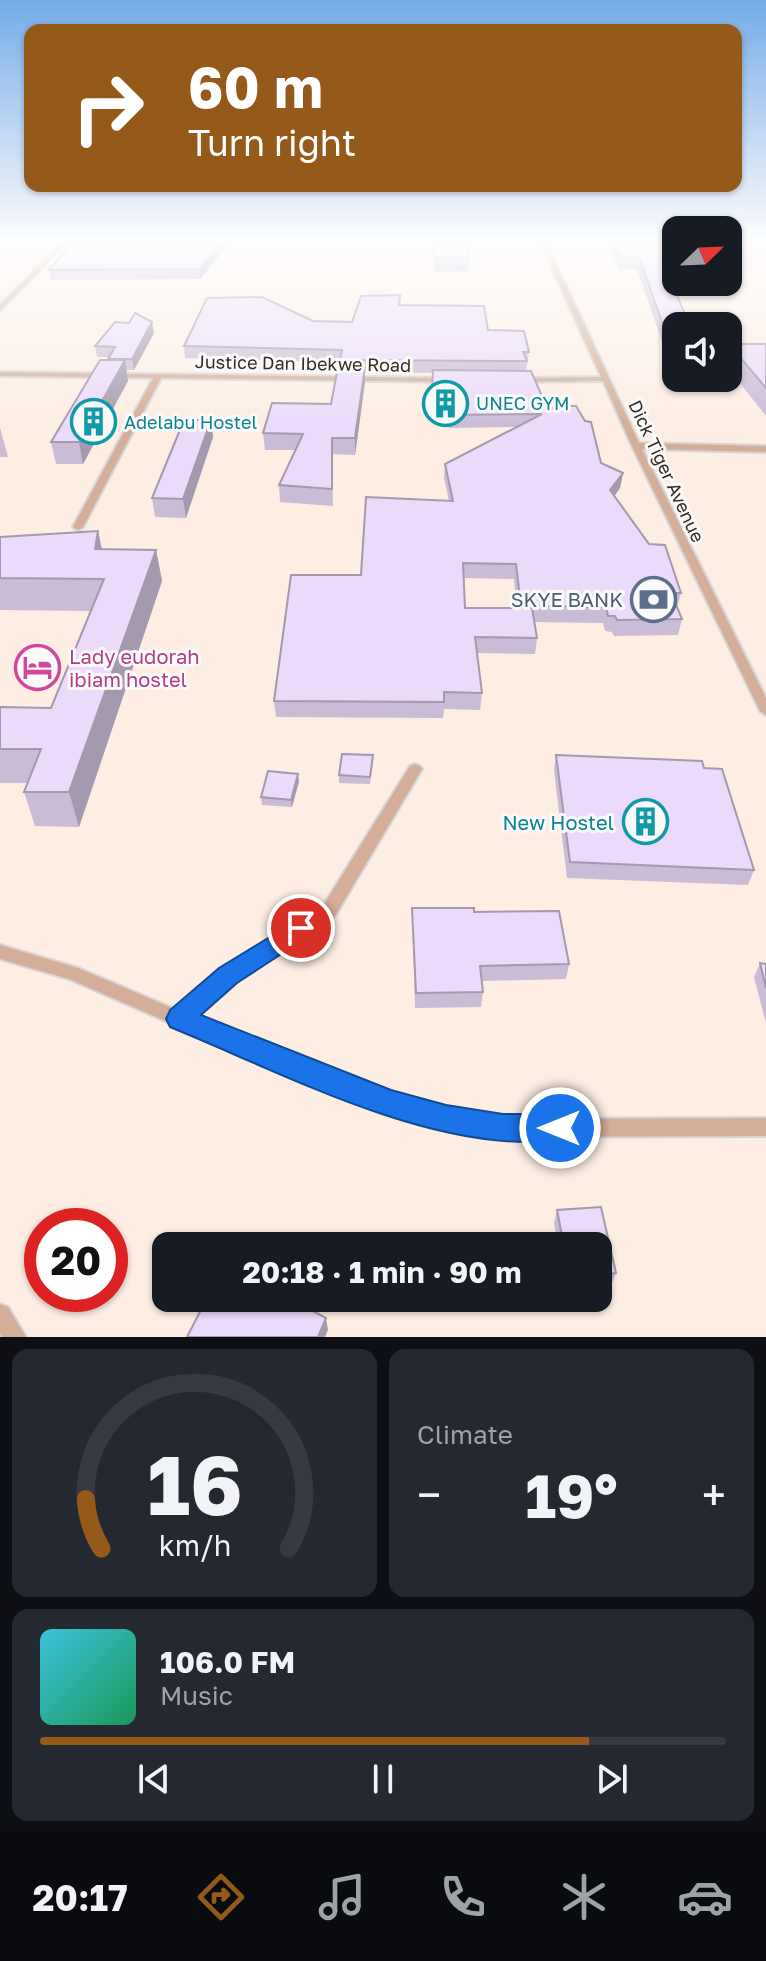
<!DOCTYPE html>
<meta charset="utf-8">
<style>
:root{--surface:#171b24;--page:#242831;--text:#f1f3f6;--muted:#9ea1a6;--line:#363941;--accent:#95591a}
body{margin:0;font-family:"Golos Text",sans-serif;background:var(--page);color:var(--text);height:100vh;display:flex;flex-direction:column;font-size:30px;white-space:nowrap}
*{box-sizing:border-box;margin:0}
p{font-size:26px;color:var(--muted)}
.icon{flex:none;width:44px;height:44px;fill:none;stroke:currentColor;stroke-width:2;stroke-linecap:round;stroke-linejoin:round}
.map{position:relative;height:1337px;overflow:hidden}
.details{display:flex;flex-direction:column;gap:12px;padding:12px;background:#0d0f14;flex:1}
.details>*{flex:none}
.banner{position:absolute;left:24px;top:24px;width:718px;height:168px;border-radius:16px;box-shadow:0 2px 6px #0004;background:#95591a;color:#fff;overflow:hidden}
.needle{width:52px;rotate:67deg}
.controls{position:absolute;left:662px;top:216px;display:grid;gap:16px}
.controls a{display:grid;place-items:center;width:80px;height:80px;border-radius:16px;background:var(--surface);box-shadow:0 2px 6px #0004;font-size:40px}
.speed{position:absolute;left:24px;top:1208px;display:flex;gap:16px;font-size:40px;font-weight:700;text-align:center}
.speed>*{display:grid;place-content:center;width:104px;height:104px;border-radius:50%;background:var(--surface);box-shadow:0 2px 6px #0004;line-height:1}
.speed .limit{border:12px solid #d22;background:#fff;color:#111}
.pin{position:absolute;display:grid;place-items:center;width:68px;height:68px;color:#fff;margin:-34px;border:4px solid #fff;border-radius:50%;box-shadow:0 2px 8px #0007}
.me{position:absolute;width:88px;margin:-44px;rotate:270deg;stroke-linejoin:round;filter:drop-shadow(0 0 6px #0008)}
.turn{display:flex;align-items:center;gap:28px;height:168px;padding:0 32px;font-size:36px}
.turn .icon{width:104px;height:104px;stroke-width:2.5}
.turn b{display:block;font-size:56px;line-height:68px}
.big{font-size:60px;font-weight:700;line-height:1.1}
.details .tile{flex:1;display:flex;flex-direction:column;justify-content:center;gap:12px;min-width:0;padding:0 28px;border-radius:16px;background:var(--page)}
.details .dial{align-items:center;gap:0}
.dial svg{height:208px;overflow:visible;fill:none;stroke:var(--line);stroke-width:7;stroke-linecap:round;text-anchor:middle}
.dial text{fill:var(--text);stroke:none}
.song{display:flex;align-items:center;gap:24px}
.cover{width:96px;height:96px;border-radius:12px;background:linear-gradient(135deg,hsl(190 70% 55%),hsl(150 70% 35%))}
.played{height:8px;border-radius:4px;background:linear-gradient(90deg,var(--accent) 80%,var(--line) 80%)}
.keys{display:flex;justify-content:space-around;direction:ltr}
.heat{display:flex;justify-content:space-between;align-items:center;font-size:44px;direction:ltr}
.details .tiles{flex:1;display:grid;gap:12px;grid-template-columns:1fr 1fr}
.tile:last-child{grid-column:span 2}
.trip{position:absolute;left:152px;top:1232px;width:460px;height:80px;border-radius:16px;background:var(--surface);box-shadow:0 2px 6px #0004;font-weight:700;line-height:80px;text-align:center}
.dock{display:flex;height:128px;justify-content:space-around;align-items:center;background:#090b0e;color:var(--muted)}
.dock .icon{width:56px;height:56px}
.dock .on{color:var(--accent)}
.dock b{font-size:36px;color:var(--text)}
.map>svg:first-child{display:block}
.built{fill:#fdede3;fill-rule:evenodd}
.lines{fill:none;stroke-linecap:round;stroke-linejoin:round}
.service-casing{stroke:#d7d5d3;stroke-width:4}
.service{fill:#d4ae98;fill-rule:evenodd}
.wall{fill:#cabbd6;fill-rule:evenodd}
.shaded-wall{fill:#a499ae}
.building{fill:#ebdaf9;stroke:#a499ae;stroke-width:2}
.route{fill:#1a73e8;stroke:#114b97;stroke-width:2}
.labels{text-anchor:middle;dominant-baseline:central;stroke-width:6;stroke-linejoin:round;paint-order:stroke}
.far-street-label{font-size:18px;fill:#382c24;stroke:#fafafa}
.far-culture-label{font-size:18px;fill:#0d838f;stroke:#fafafa;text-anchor:start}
.service-label{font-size:20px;fill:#4e5e75;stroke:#fafafa;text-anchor:end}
.hotel-label{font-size:20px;fill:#b23c85;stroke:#fafafa;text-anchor:start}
.culture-label{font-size:20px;fill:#0d838f;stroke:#fafafa;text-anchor:end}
</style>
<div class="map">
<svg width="766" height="1337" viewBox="0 0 766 1337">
<rect width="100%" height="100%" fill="#fafafa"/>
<path class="built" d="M0,242H676V282H728V242H766V1337H0ZM676,326H728V378H676ZM42,1226H110V1294H42ZM166,1246H598V1298H166Z"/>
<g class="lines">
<defs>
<g id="service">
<path d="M62,242H68L0,311V305Z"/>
<path d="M540,242H546L639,443L766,446V452L642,449L766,698V715L760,711L632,446L603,381L522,382L518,380L522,378L601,377Z"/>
<path d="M0,372L447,378L451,380L447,382L161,378L83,527L78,530L73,527L153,378L0,376Z"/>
<path d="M415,764L420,766L422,769L335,916L234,981L194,1017L265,1047L391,1095L446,1110L503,1119L766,1118V1136L503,1137L446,1128L391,1113L253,1059L69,979L0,959V945L78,968L177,1010L222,971L323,906L410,766Z"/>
<path d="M0,1304L8,1307L26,1337H2L0,1334Z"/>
</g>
</defs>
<use href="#service" class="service-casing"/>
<use href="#service" class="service"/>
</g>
<g class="wall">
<path d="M434,242L469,257L468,271L434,272Z"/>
<path d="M611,242H676V278H669L676,326V353H666L637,269H619L609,251Z"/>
<path d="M226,247L200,279L51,280L49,270Z"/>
<path d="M400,305L488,330L529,352L526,371L548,410L601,463L623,473L620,488L614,496L681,593L677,608L682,619L678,635L614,636L612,632L605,631L603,623L534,622L537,638L535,654L477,653L482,693L480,710L444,709L443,718L276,717L274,701L361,575L449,501L444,478L445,464L515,427L449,428L446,411H431L433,373L365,372V382L355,455L332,454L333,506L280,502L279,485L296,450H265L263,433L331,404L340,367V362L185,358L184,346L313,321L352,322ZM464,578L514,579L517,608H465Z"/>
<path d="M154,333L134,370H126L128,381L83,464H56L51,442L108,360L109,357H97L95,346Z"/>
<path d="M729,344H766V416L728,368Z"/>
<path d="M211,420L213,437L186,518L155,517L152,498Z"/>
<path d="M0,428L2,435L8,457H0Z"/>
<path d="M98,531L102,549L156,550L162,581L79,827L35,826L24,792L27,783H0V707L51,708L91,611L0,610V537Z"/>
<path d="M556,755L704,768L754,870L748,885L567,878L554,770Z"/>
<path d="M373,763L370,784L339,783V775Z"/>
<path d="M299,781L292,807L262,805L261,797Z"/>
<path d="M412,908L474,912L569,964L566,979L482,981L483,992L481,1007L415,1008Z"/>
<path d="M760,963L766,964V1023L754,977Z"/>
<path d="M601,1207L616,1273L611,1286H598V1246H558L554,1223L557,1210Z"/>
</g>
<g class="shaded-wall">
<path d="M221,242H226V247L200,279L199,269Z"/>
<path d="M152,322L154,333L134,370L132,359Z"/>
<path d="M125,360L128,381L83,464L79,442Z"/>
<path d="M365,367V382L355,455V438Z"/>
<path d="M211,420L213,437L186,518L183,499Z"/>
<path d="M623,473L620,488L608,505L610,490Z"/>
<path d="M98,531L104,561L101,581L95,549Z"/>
<path d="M156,550L162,581L79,827L69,792Z"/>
<path d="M298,774L299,781L292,807L291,800Z"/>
<path d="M326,1318L328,1330L325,1337H318Z"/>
</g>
<g class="building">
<path d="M73,242H221L199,269L49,270Z"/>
<path d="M434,242H467L469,257L434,258Z"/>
<path d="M612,242H676V265H664L690,326H676V339H668L639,257H621Z"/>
<path d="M400,295L399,305L484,306L488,330L524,331L529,352H523L527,361L340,360L342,350L184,346L207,298L262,297L313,321L352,322L361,296Z"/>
<path d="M135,313L152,322L132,359H108L115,347L95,346L115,322L129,323Z"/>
<path d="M729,344H766V388Z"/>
<path d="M100,360H125L79,442H51Z"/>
<path d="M338,367H365L355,438H332V489L279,485L303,434L263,433L272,403L331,404Z"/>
<path d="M433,370L531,371L548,410L567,400L571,406H576L585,421L591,422L601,463L623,473L610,490L649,544L665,545L681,593H671L682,619L617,620L615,616H608L606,607L521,606L516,564L463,563L465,608H532L537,638L475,637L482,693L444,692V702L274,701L291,575H361L366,497L453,501L445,464L542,414L450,415L447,398L432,397Z"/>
<path d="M184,420H211L183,499L152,498Z"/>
<path d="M98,531L95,549L156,550L69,792H24L41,749H0V707L51,708L104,579L0,578V537Z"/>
<path d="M342,754L373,755L370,777L339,775Z"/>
<path d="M556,755L702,761L704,768L722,769L754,870L570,862Z"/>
<path d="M268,771L298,774L291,800L261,797Z"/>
<path d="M412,908H474V912L559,911L569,964L480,966L483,992L416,993Z"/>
<path d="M760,963L766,964V988Z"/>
<path d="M601,1207L616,1273L598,1274V1246H564L557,1210Z"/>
<path d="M207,1298H289L326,1318L318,1337H187Z"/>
</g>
<linearGradient id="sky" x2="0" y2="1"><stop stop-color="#75abe7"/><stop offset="0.56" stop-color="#fdfdfd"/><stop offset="1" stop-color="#fdfdfd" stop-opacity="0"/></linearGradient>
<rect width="766" height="429" fill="url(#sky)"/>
<path class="route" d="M301,918L310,921L313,928L310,935L237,983L201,1015L391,1090L446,1105L503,1114H560L571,1118L575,1128L571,1138C557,1144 543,1142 528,1142C411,1142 278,1071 170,1027L166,1019L170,1010L219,968Z"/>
<defs>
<symbol id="building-ring" viewBox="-11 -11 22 22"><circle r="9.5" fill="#fafafa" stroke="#0f9aa8" stroke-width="1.5"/><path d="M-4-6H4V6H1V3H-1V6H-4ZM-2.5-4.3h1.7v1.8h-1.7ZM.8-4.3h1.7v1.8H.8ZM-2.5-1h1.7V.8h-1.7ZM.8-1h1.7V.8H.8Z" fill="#0f9aa8"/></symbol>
<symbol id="bank-ring" viewBox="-11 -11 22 22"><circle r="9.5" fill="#fafafa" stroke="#5c6f8a" stroke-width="1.5"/><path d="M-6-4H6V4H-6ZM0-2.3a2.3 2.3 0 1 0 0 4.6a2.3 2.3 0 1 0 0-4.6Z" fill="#5c6f8a"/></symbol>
<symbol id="hotel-ring" viewBox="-11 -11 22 22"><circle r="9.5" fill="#fafafa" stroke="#d1479c" stroke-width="1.5"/><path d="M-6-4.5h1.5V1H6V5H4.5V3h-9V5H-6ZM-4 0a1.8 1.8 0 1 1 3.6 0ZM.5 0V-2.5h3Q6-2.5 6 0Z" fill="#d1479c"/></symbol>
</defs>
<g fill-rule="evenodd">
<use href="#building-ring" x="420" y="378" width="51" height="51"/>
<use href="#building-ring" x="68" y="396" width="51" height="51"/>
<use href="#bank-ring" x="628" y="574" width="51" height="51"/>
<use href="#hotel-ring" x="12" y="642" width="51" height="51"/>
<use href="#building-ring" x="620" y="796" width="51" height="51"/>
</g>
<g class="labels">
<g class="far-street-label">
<text transform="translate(303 363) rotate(1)">Justice Dan Ibekwe Road</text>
<text transform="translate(667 471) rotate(65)">Dick Tiger Avenue</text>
</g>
<g class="far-culture-label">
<text x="476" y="403">UNEC GYM</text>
<text x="124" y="422">Adelabu Hostel</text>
</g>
<g class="service-label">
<text x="623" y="599">SKYE BANK</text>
</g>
<g class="hotel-label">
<text x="69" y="656">Lady eudorah<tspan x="69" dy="23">ibiam hostel</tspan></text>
</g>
<g class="culture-label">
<text x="614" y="822">New Hostel</text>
</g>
</g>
</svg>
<div class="controls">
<a><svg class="needle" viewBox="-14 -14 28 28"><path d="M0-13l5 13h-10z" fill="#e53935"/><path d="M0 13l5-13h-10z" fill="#9ea1a6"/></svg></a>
<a><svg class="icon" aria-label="sound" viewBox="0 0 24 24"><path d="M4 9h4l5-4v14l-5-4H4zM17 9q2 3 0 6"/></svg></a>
</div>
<div class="speed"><div class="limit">20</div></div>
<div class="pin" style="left:301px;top:928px;background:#d93025"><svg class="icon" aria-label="arrive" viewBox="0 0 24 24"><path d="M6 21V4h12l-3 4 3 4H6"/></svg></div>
<svg class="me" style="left:560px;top:1128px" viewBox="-20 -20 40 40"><circle r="17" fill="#1a73e8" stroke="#fff" stroke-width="3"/><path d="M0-11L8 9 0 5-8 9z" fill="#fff"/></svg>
<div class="trip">20:18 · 1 min · 90 m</div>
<div class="banner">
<div class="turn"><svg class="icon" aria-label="right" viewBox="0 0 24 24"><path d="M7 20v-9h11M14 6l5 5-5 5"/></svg><div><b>60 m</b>Turn right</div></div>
</div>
</div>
<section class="details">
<div class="tiles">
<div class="tile dial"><svg viewBox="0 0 100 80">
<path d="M14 69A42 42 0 1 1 86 69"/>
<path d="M14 69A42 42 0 0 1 8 50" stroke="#95591a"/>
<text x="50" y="56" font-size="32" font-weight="700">16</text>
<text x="50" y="72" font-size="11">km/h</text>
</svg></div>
<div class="tile"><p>Climate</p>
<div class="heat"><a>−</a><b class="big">19°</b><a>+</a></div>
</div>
<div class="tile">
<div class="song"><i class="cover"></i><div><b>106.0 FM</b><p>Music</p></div></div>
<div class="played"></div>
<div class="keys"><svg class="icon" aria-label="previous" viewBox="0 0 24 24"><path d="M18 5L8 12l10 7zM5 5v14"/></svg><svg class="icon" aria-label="pause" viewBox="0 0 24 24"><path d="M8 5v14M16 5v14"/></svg><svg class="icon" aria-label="next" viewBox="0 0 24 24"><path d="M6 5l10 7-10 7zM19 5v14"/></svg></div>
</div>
</div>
</section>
<nav class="dock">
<b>20:17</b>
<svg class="icon on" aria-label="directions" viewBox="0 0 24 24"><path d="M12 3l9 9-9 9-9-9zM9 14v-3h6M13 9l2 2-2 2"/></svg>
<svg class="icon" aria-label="music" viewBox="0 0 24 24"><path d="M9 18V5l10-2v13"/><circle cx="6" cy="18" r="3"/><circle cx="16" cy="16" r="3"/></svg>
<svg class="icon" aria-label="phone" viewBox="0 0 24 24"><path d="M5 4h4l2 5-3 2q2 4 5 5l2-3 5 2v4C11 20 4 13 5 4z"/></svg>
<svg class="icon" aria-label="climate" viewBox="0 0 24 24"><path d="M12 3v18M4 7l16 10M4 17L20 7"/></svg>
<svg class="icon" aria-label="car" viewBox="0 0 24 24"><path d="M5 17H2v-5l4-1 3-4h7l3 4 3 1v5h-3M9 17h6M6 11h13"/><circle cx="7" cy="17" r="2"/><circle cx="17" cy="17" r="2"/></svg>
</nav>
